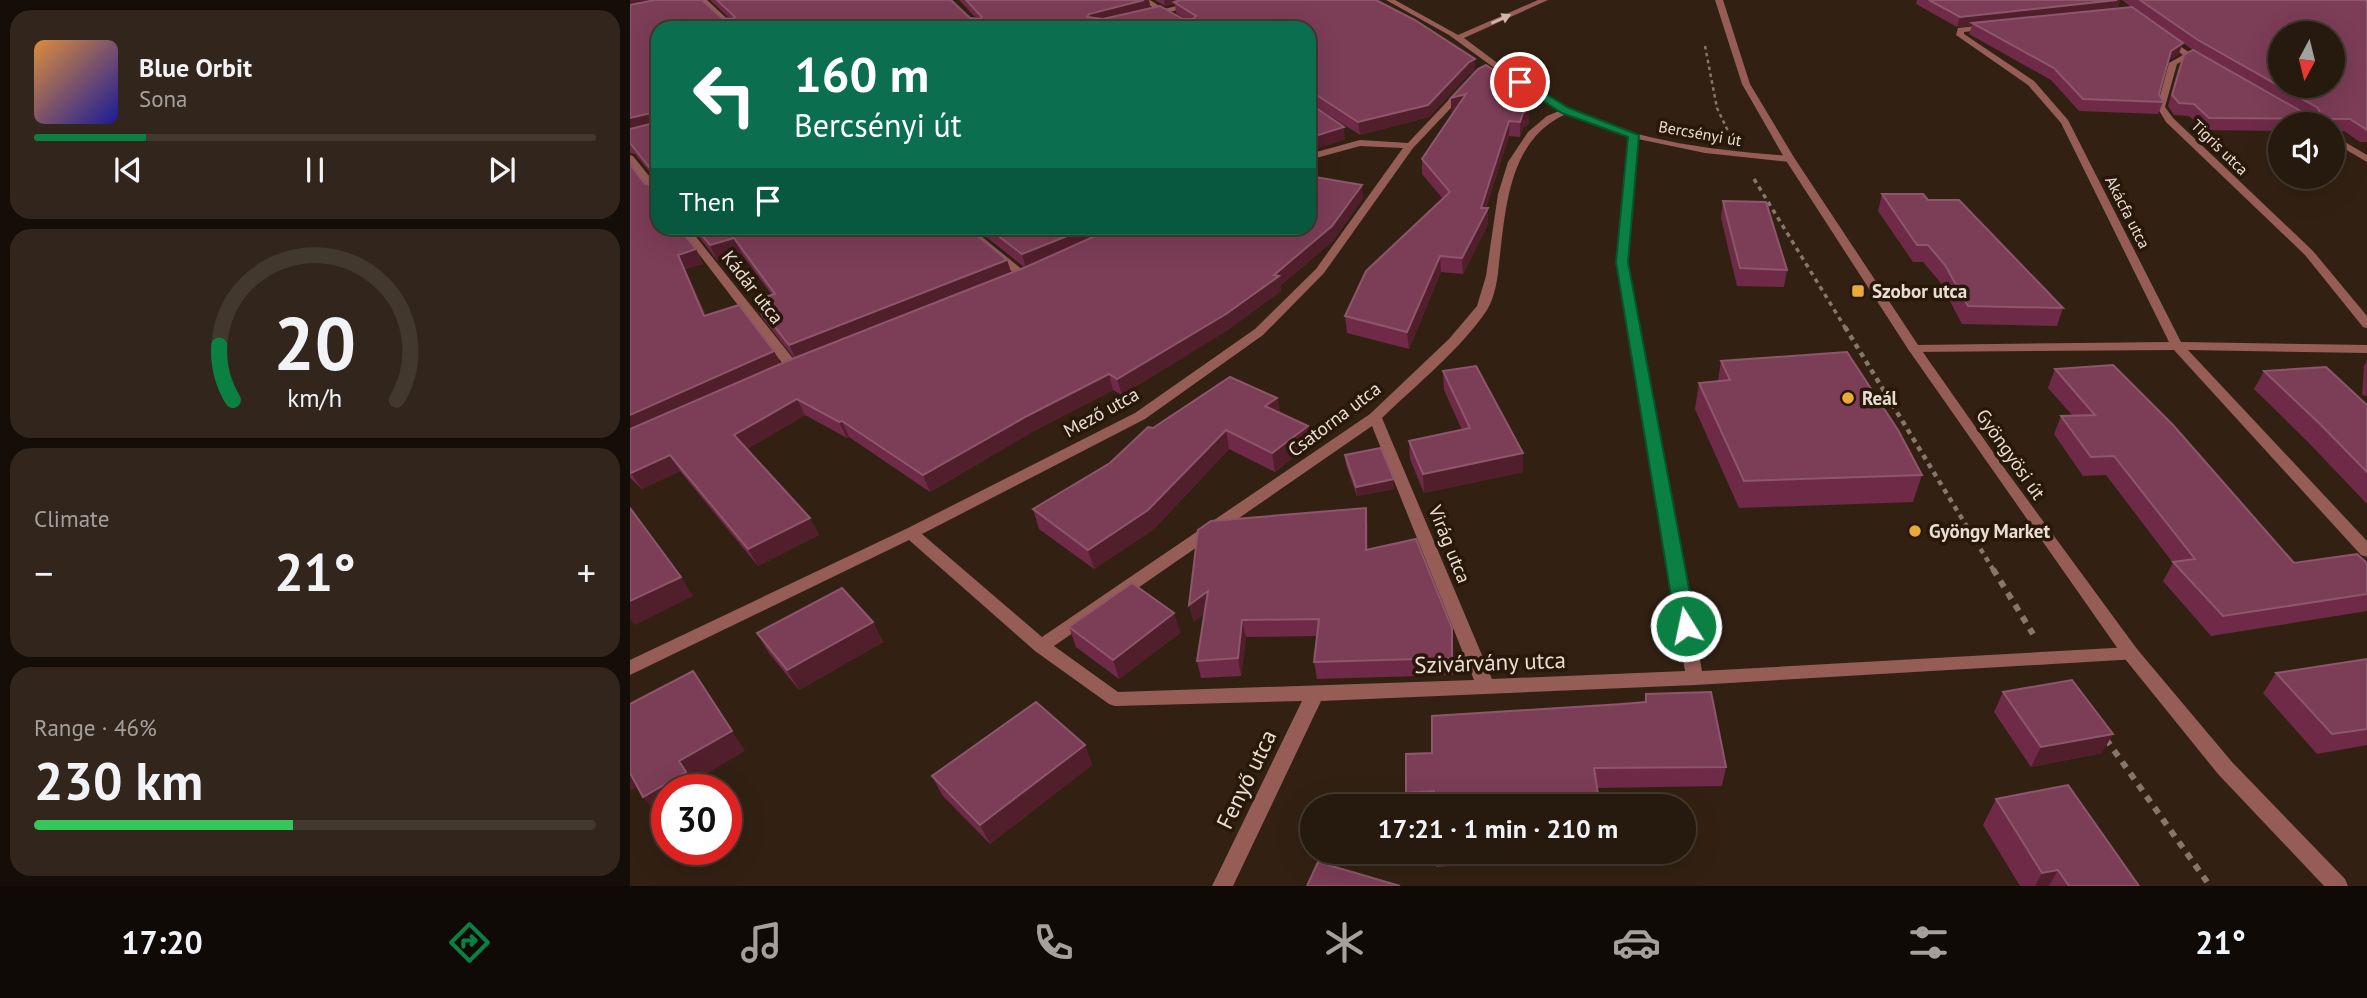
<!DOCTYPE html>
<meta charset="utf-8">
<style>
:root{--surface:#26190e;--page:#32261c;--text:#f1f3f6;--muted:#a4a09e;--line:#42382e;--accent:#0b8043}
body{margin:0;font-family:"PT Sans",sans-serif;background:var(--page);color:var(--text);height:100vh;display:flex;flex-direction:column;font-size:26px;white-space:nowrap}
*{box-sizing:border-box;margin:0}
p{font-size:23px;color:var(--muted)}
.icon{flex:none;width:38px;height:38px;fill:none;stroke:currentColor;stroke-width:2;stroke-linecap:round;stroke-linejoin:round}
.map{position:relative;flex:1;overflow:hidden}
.panel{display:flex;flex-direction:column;gap:10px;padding:10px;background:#150e08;width:630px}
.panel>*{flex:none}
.banner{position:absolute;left:21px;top:21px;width:665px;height:214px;border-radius:21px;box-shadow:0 7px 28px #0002,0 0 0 2px var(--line);background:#0b6e4f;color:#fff;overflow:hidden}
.needle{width:46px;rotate:187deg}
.fabs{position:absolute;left:1638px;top:21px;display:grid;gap:14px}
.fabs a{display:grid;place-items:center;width:77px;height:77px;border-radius:50%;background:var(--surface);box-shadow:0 7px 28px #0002,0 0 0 2px var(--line);font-size:35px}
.speed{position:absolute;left:21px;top:774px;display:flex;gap:14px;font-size:35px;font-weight:700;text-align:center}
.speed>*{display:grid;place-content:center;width:91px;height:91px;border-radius:50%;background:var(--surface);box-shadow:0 7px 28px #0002,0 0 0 2px var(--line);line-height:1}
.speed .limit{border:10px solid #d22;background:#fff;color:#111}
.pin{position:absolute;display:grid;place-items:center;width:60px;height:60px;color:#fff;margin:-30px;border:4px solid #fff;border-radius:50%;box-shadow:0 2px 7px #0007}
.me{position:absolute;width:77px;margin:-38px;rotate:350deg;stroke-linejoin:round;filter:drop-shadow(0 0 5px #0008)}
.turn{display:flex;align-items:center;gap:24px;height:147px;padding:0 28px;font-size:32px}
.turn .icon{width:91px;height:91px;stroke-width:2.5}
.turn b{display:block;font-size:49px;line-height:60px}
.then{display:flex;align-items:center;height:66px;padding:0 28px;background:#0003;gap:14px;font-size:26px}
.big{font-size:52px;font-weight:600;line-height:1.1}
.panel .widget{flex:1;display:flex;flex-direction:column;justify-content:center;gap:10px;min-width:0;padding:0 24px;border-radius:21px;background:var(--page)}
.panel .dial{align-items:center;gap:0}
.dial svg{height:182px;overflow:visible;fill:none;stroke:var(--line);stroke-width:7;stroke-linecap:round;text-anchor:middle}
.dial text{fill:var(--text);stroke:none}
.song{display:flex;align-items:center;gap:21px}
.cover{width:84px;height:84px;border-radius:10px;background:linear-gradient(135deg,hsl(30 70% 55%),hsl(240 70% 35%))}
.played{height:7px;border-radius:4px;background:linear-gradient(90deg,var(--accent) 20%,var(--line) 20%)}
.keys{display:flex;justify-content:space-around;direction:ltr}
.heat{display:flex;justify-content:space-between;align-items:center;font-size:38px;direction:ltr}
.charge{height:10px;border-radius:5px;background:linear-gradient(90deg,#34c759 46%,var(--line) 0)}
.trip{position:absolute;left:670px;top:794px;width:396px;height:70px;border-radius:35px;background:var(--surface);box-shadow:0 7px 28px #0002,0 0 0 2px var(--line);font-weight:600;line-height:70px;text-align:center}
.tabs{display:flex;height:112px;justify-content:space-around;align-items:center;background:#0f0a06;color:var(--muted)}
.tabs .icon{width:49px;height:49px}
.tabs .active{color:var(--accent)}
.tabs b{font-size:32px;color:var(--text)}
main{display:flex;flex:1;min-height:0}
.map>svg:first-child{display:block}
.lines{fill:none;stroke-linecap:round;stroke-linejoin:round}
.path-far3{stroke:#85776b;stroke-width:2.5;stroke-dasharray:3.5 3.5;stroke-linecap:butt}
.path-far2{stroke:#85776b;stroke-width:3.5;stroke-dasharray:4.5 4.5;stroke-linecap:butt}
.path-far1{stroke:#85776b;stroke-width:4.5;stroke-dasharray:5 5;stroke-linecap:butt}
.path{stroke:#85776b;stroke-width:6;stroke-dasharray:7 7;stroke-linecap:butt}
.minor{fill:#965d56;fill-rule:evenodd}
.tertiary{fill:#965d56;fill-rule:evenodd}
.wall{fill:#6f2a48}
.shaded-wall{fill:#511e2c}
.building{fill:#7c3d57;stroke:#8d566a;stroke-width:2;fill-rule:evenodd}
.oneway{fill:#d0b7ae}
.route{fill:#0b8043;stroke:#07532c;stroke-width:2}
.poi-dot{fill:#eba93a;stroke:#281809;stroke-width:2.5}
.labels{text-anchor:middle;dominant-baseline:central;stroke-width:7;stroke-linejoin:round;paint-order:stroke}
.far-street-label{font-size:16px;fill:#e9ddd4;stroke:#281809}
.street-label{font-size:19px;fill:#e9ddd4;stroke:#281809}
.poi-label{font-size:19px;font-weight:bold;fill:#e9ddd4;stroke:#281809;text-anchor:start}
.near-street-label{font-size:23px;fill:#e9ddd4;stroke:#281809}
</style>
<main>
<section class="panel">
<div class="widget">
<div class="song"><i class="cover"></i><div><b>Blue Orbit</b><p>Sona</p></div></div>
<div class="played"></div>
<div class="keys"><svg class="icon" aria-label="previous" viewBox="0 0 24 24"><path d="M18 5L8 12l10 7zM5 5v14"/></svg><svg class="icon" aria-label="pause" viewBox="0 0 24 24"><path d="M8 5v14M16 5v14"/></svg><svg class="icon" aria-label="next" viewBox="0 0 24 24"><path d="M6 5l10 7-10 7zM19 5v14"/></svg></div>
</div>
<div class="widget dial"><svg viewBox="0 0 100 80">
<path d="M14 69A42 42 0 1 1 86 69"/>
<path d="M14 69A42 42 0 0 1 8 45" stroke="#0b8043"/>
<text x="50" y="56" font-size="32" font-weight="700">20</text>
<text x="50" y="72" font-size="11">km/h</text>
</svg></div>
<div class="widget"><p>Climate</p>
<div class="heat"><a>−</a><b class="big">21°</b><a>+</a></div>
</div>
<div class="widget"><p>Range · 46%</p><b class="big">230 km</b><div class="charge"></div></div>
</section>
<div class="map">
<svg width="1737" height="886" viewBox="0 0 1737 886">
<rect width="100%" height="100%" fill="#322113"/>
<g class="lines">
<path class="path-far3" d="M1075,46L1087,108L1098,131"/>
<path class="path-far2" d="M1124,179L1216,329"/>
<path class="path-far1" d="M1215,327L1364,571"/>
<g class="path">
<path d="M1363,569L1403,634"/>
<path d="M1476,739L1580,886"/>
</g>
<g class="minor">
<path d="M69,0H77L107,28H99Z"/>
<path d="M511,0H520L534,9L571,0H584L540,12L565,28H556L532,14L518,16V12L527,10Z"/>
<path d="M756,0H765L828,35L908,0H918L834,38C864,60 893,84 926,102C997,141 1081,150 1160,156L1165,159L1160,162L1075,153L1008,139L998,262L1072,671L1501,647L1507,649L1510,654L1507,659L1065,685L691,701L603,886H582L672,701L485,706L479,704L405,651L279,540L0,675V660L276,529L505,413L625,329L686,269L773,148L730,146L679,160V154L730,140L778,143L829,89H835V93L783,148L694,273L633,335L515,419L292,534L412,637L740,414L819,339L847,306L856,276L868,194L878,162L898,132L917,116L929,111L892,88L819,35ZM936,114L999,137L986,262L1055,671L862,679L752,418C786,385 831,349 857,310C865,297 868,277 869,263C876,208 878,140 936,114ZM742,426L844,680L488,692L424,646Z"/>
<path d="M1357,25H1360V29L1334,32V34L1404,81L1438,120L1551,342L1737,345V353L1558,350L1737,541V557L1731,555L1544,350L1280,352L1278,349L1284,345L1539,342L1431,123L1398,85L1326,35L1328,28Z"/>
<path d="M1535,36L1563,55L1547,64L1535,107L1543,118L1683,251L1737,316V328L1733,327L1675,255L1536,122L1527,107L1539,63L1553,55L1532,40L1531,38Z"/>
<path d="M1703,135L1737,155V162L1703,142Z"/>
<path d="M0,155L3,156L28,187V197L24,196L0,164Z"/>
<path d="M49,228H59L169,366L170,369L169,372H159Z"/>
<path d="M330,228H341L399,275V279H391Z"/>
</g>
<path class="tertiary" d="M1085,0H1093L1120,84L1165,159L1290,348L1377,472L1507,649L1602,762L1715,879L1718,886H1694L1588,774L1495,659L1278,349L1155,159L1112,84Z"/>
</g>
<g class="wall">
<path d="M0,0L92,18L100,19L80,0H321L340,18L347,19L329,0H519L520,8L555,19L546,13L545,4L535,6L525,0H746L845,72L839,74L799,117L730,135L680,103L28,28V228L66,249L73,264L55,269L76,315L144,351L150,364L164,358L131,316L124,300L142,295L111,253L87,260L62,228H338L377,260L381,272L394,267L345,228H679L733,198L703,241L650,286L651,291L599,329L492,395L483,390L402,432L300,492L219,437L217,438L175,415L117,449L180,518L189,535L128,566L50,471L12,489L0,478V164L15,184L22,185L23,176L5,154L0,153Z"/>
<path d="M1287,0H1490L1487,8L1501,7L1492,0H1737V142H1730L1714,131H1703V124H1650V131L1574,130L1559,116L1544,115L1538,106L1549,66L1554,55L1563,50L1553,43L1548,55L1538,61L1529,94L1533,102L1528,114L1449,111L1421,80L1339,34L1342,26L1327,27L1286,4Z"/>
<path d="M821,98L899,124L893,128L890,137L879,136L856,208L858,224L833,274L811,272L779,349L717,333L715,316L813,199L792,174V159L825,111L821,112Z"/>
<path d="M1252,194L1298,200L1433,308L1427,326L1332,324L1310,282L1293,262H1283L1248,211Z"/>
<path d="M1093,201L1157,270L1154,287L1107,286L1091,218Z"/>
<path d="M1091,361L1292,475L1283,502L1109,508L1065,409L1069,383L1088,381Z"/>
<path d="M1737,361V396L1732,395L1734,366Z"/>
<path d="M1425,369L1664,563H1737V611L1581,636L1533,581L1543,563L1476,475L1453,476L1424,434L1431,416L1442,415L1418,388Z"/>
<path d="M813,371L893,472L794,493L780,459L779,441L832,430L814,390Z"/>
<path d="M1634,371L1737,405V504L1678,442L1624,389Z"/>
<path d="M647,398L650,413L678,426L680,444L645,472L599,449L523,530L464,569L409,529L403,509L480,463L523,428Z"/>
<path d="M715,455L764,479V489L727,496L716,465Z"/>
<path d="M738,525V550L822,628L823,675L687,679L684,662L687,636L616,637L611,676L571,678L567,661L574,614L564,622L559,605Z"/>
<path d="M544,613L550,633L489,679L446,647L439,627Z"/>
<path d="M243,622L253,642L169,690L139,653L127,633Z"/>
<path d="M1737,659V745L1687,754L1633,693L1646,673Z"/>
<path d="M1373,692L1472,753L1401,767L1364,712Z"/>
<path d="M1016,694L1096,767L1092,786L967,788L970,807H778L776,793L802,753L992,704L1014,702Z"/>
<path d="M455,745L462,765L360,844L312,795L302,776Z"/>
<path d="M1366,799L1509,886H1390L1353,825Z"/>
<path d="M805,852H869V863L806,867Z"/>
</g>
<g class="shaded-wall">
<path d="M0,0H42L0,9Z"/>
<path d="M514,0H519L521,10L461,25L457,17L459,14Z"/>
<path d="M534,0H560L544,2L545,4L535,6Z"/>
<path d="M1490,0L1486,10L1342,23V26L1327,27L1330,17Z"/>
<path d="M1553,43L1548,55L1536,62L1541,51Z"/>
<path d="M845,59V72L839,74L799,117L730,135L728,122Z"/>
<path d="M836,94V108L821,112V98Z"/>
<path d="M899,109V124L893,128L890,137V122L893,113Z"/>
<path d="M21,113L27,125L0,132V118Z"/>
<path d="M879,121V136L853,217L858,208V224L833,274L832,258L851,208Z"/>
<path d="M714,127L715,140L679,151V138Z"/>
<path d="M732,185L733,198L703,241L650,286L651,291L599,329L492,395L487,379L644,275Z"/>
<path d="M457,228H494L396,269L392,254Z"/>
<path d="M104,238L111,253L87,260L80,245Z"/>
<path d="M66,249L73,264L55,269L83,331L74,316L48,255Z"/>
<path d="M810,256L811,272L779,349L777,332Z"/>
<path d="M377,260L382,275L167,361L159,345Z"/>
<path d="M144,351L152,367L0,435V415Z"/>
<path d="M479,374L483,390L402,432L300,492L293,475L397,416Z"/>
<path d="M647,398L650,416L635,406Z"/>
<path d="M167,399L175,415L113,451L104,435Z"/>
<path d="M212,421L219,437L217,438L209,422Z"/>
<path d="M678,426L680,444L645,472L642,453Z"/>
<path d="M596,430L599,449L523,530L464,569L458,550Z"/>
<path d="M893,453V472L794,493L793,474Z"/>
<path d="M40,455L50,471L12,489L1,473Z"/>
<path d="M764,479V489L727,496L726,487Z"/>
<path d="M736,508L738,525V567L736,550Z"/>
<path d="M180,518L189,535L128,566L118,549Z"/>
<path d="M51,577L63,596L5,625L0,619V601Z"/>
<path d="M578,591L582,608L564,622L559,605Z"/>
<path d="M544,613L550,633L489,679L483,660Z"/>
<path d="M612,620L616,637L611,676L608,658Z"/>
<path d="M243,622L253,642L169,690L157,670Z"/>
<path d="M63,671L115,751L64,781L70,789H37V812L29,816L13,797L49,761Z"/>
<path d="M1483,734L1472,753L1401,767L1411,747Z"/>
<path d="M455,745L462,765L360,844L350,825Z"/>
<path d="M0,770L12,784L0,791Z"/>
<path d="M1428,870L1419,886H1405L1412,873Z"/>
</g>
<g class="building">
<path d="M25,0H72L92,18L102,19L105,17L87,0H321L340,18L350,19L352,17L336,0H514L459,14L457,17L473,19L530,6L553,19H563L566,16L544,2L551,0H746L785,20L845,59L839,62L798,105L728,122L679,90V28H28V228H49L66,249L48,255L74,316L109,305L144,351L0,415V164L15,184L22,185L23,172L0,143V129L24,123V115L21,113L0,118V5Z"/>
<path d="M1299,0H1487L1330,17Z"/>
<path d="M1510,0H1733L1737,1V130L1720,119L1579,118L1564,104L1549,103L1542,95L1554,55L1563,50L1676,114L1690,113L1688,108L1568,40ZM1650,33H1703V86H1650Z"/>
<path d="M1502,7L1553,43L1541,51L1529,94L1533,102L1453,99L1424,68L1342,23Z"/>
<path d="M856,65L899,93V109L893,113L890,122L879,121L851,208H858L832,258L810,256L777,332L715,316L736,271L820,192L792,159L836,94L821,98L848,69Z"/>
<path d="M679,103L714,127L679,138Z"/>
<path d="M679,176L732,185L702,226L644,275L649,276L596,314L487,379L479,374L397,416L293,475L212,421L209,422L167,399L104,435L180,518L118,549L40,455L1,473L0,471V429L162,359L396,267L483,228H679Z"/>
<path d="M1252,194H1293L1298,200H1329L1433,308L1338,306L1315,265L1298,245H1287Z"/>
<path d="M1093,201L1136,202L1157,270L1110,268Z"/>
<path d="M66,228H338L377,260L159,345L124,300L145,294L104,238L80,245Z"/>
<path d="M358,228H457L392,254Z"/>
<path d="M1217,352L1268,430L1292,475L1114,481L1069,383L1100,380L1091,361Z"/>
<path d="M1483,365L1543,425L1664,563L1727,554L1737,563V594L1593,616L1543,562L1565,559L1484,456L1461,457L1431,416L1465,415L1425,369Z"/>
<path d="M846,366L893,453L793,474L779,441L840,428L813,371Z"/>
<path d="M1696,367L1737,405V472L1689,423L1634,371Z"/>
<path d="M600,377L647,398L635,406L678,426L642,453L596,430L518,510L458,550L403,509L480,463L518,427L523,428Z"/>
<path d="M751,448L764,479L726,487L715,455Z"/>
<path d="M0,508L51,577L0,601Z"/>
<path d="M736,508V550L786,539L822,628V658L684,662L689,619L612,620L608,658L567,661L578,591L559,605L568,530L581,521Z"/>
<path d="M502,583L544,613L483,660L439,627Z"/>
<path d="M212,588L243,622L157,670L127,633Z"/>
<path d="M1737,659V729L1702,734L1646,673Z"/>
<path d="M63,671L102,731L49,761L56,772L13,797L0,773V704Z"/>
<path d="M1442,680L1483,734L1411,747L1373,692Z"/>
<path d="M1081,692L1096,767L964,768L970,807H804V791L776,793V754L802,753V716L992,704L1016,702V694Z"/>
<path d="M406,702L455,745L350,825L302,776Z"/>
<path d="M1438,785L1509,886H1439L1428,870L1412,873L1366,799Z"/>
<path d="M688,862L770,886H677Z"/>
</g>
<defs><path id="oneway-solid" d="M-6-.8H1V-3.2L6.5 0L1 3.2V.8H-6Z" transform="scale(1.75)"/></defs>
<use class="oneway" href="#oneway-solid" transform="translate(871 19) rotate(-24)"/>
<path class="route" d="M887,80H893L939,108L1009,135L998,262L1066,626L1063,631L1056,633L1049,631L1046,626L986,262L998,137L932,113L887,84Z"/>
<g class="poi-dot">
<rect x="1221" y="284" width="14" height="14" rx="3.5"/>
<circle cx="1218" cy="398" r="7"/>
<circle cx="1285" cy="531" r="7"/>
</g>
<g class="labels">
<g class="far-street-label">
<text transform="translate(1070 133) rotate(10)">Bercsényi út</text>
<text transform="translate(1590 147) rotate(44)">Tigris utca</text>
<text transform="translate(1498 212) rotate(63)">Akácfa utca</text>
</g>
<g class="street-label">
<text transform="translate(123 287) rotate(52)">Kádár utca</text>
<text transform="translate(471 412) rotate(-29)">Mező utca</text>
<text transform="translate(704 419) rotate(-37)">Csatorna utca</text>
<text transform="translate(1381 454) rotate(55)">Gyöngyösi út</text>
<text transform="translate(820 544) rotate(68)">Virág utca</text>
</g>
<g class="poi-label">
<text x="1242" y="291">Szobor utca</text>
<text x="1232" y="398">Reál</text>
<text x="1299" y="531">Gyöngy Market</text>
</g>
<g class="near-street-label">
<text transform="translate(860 662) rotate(-2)">Szivárvány utca</text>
<text transform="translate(616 779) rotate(-64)">Fenyő utca</text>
</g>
</g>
</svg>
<div class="fabs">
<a><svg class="needle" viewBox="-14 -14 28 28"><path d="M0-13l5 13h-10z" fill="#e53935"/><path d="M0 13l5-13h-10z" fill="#a4a09e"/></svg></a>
<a><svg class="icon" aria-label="sound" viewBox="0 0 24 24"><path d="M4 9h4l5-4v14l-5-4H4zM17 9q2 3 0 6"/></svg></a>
</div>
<div class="speed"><div class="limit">30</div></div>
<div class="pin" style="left:890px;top:82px;background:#d93025"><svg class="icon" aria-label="arrive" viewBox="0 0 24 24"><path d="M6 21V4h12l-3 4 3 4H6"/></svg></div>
<svg class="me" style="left:1056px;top:626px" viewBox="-20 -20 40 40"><circle r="17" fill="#0b8043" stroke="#fff" stroke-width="3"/><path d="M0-11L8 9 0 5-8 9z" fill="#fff"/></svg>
<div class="trip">17:21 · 1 min · 210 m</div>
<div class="banner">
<div class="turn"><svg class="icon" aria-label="left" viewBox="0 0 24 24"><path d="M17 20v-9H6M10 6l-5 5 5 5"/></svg><div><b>160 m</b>Bercsényi út</div></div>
<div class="then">Then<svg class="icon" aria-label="arrive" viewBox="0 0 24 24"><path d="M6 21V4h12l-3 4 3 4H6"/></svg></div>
</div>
</div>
</main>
<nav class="tabs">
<b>17:20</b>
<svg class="icon active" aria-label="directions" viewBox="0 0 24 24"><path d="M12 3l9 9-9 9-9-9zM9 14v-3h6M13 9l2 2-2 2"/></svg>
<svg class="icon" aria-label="music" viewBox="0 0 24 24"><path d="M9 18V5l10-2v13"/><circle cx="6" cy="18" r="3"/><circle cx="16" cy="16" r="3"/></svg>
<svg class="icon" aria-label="phone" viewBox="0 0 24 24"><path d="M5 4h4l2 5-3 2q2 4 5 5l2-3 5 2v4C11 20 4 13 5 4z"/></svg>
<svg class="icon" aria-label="climate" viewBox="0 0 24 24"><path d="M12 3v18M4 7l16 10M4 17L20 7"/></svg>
<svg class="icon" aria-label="car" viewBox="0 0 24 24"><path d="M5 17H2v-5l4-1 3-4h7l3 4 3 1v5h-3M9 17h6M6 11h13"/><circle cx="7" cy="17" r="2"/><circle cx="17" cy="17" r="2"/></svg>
<svg class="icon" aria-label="filters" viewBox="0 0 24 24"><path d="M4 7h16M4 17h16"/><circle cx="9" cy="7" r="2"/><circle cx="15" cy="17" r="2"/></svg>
<b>21°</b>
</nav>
